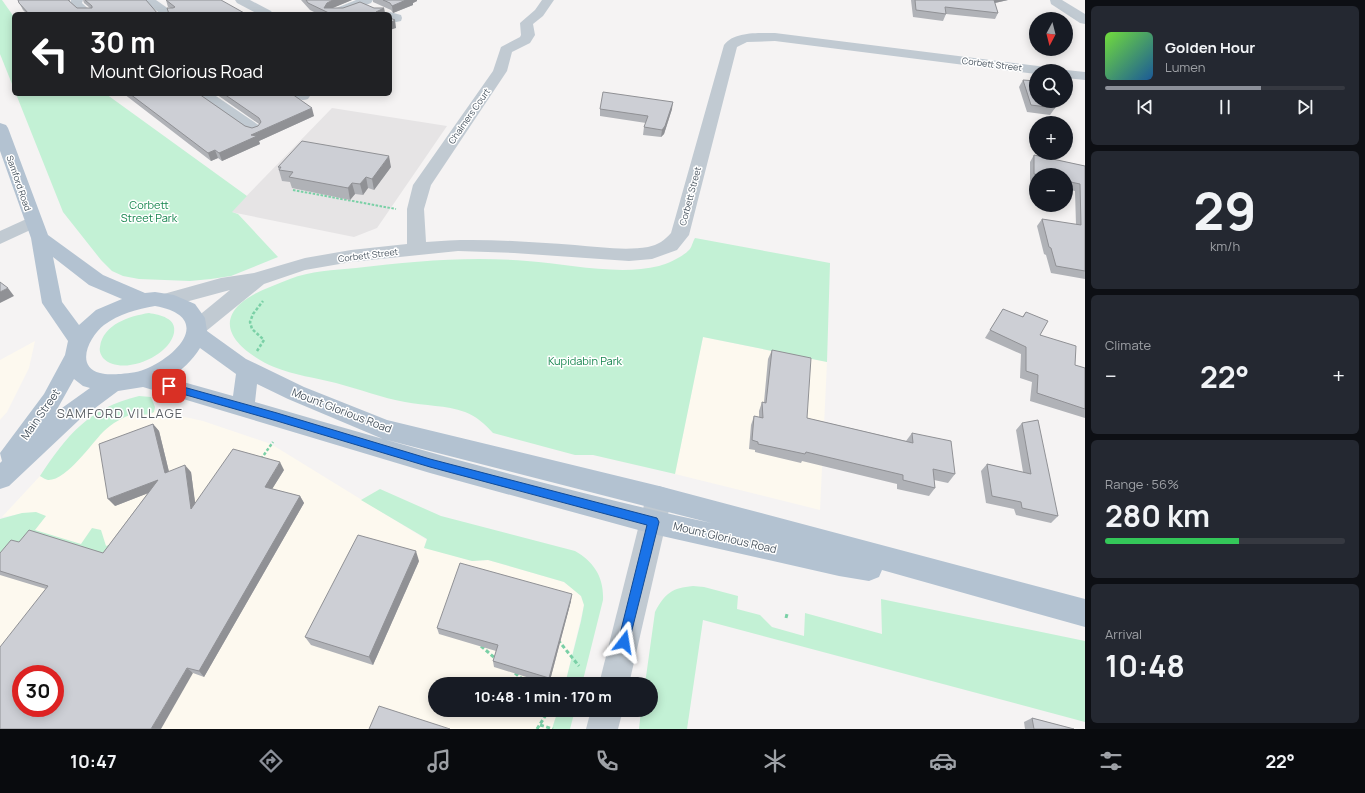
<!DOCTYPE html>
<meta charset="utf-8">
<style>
:root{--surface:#171b24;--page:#242831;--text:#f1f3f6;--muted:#9ea1a6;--line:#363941;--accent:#8c9099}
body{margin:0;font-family:Manrope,sans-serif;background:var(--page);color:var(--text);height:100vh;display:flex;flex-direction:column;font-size:15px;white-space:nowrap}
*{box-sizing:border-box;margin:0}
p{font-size:13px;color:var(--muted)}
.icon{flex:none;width:22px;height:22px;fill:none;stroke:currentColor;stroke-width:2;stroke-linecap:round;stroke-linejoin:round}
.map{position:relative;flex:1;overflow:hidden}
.drawer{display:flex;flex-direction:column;gap:6px;padding:6px;background:#0d0f14;width:280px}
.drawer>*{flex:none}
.top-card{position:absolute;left:12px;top:12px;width:380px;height:84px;border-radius:6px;box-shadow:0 2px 10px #0003;background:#202124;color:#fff;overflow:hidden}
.needle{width:26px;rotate:187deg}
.tools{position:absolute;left:1029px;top:12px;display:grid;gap:8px}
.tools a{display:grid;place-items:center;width:44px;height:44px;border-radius:50%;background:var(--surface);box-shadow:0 2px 10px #0003;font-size:20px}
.speed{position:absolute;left:12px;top:665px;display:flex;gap:8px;font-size:20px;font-weight:700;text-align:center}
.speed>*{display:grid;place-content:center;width:52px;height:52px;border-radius:50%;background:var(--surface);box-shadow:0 2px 10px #0003;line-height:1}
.speed .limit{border:6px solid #d22;background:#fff;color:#111}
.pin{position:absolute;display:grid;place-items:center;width:34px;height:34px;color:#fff;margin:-17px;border-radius:8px;box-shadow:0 2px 6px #0006}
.me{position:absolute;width:44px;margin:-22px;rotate:14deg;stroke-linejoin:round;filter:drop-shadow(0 0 3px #0008)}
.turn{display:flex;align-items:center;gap:14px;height:84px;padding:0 12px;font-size:18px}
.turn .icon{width:52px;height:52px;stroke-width:2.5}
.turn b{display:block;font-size:28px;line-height:34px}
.big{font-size:30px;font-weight:700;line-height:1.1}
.drawer .widget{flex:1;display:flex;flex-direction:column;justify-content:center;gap:6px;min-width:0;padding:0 14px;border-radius:6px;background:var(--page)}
.drawer .dial{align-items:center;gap:0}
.dial b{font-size:52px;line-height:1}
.song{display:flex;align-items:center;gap:12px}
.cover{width:48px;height:48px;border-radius:6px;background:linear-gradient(135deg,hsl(100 70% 55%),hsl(210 70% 35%))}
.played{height:4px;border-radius:2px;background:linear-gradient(90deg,var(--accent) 65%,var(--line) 65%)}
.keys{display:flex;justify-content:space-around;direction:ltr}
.heat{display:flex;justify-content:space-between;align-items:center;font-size:22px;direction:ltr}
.charge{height:6px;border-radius:3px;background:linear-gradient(90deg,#34c759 56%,var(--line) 0)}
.trip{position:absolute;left:428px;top:677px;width:230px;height:40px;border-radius:20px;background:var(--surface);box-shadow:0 2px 10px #0003;font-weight:700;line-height:40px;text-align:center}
.tabs{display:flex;height:64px;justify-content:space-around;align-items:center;background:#090b0e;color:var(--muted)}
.tabs .icon{width:28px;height:28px}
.tabs .selected{color:var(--accent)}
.tabs b{font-size:18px;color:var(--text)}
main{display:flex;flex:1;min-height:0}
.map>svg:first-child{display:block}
.commercial{fill:#fdf9ef;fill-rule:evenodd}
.education{fill:#e6e4e5}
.green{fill:#c3f1d5}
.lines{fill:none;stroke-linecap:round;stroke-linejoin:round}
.path-far2{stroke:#7ad0a6;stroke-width:2;stroke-dasharray:2.5 1.5;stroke-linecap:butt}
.path-far1{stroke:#7ad0a6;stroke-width:2.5;stroke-dasharray:3 2;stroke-linecap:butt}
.path{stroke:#7ad0a6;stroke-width:3;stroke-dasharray:4 2.5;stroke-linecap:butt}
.minor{fill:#c1cad2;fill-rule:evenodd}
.major{fill:#b3c2d1;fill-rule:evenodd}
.wall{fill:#b0b2b7}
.shaded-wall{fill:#909195}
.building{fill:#cdcfd5;stroke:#909195;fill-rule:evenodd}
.route{fill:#1a73e8;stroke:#114b97}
.labels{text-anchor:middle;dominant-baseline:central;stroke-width:3;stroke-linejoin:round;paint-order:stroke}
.far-street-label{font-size:9px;fill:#4a5661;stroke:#fff}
.park-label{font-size:11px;fill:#17864f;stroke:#fff}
.street-label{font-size:11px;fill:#4a5661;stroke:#fff}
.quarter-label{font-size:13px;letter-spacing:1px;fill:#5f6368;stroke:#fff}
</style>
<main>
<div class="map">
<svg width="1085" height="729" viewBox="0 0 1085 729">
<rect width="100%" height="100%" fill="#f5f3f3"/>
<g class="commercial">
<path d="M703,337L827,362L820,510L675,474Z"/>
<path d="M35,341L29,368L7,412L0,420V360Z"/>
<path d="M140,407L203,421L271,444L427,540L424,547L472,561L488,560L564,582L574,589L581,596L584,605L565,684H435V710H558L552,729H0V538L21,514L2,517L40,476L47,480L92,432ZM21,674H55V708H21Z"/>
</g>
<path class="education" d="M332,108L447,126L377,228L354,237L231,212Z"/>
<g class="green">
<path d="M0,0H2L14,17V89L0,54Z"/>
<path d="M16,94H106L247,196L232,212L238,214L278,257L231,276L211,279L190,281L139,279L123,276L112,271L101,260L63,212Z"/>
<path d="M695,238L830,263L827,362L703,337L675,474L593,455H575L493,433C485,424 476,416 465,412C446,405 425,406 405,402C382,398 359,389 336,383C316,378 294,375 274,367C251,357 211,331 240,304C253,292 273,286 290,279C310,271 334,270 356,268C414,261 470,256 527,261C569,264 618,276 659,266C669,263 683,257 690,249C692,246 693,241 695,238Z"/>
<path d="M149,313C160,315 177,318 174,333C169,357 121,377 103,358C101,355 99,351 100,347C103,324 130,316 149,313Z"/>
<path d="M139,396L151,397L155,407L154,412C147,416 143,414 136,414C125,415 111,424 103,432C92,443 66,481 48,480C45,479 43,478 40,476C67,435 89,408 139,396Z"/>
<path d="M380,489L441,516L575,551C594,562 604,577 603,600L582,684H565L581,621L584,605L581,596L564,582L488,560L472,561L424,548L427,539L361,500Z"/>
<path d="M36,512L46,516L35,530L81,544L92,528L101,530L106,546L121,539L109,560L0,569V519L22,513Z"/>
<path d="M693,586L704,587L738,596L737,609L760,615L772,627L804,636L805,613L882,634L881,599L1085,641V722L703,620L687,729H639L641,710H651V684H645L655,612C665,593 672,588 693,586Z"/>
<path d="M558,710H575L570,729H552Z"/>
</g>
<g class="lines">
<path class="path-far2" d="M293,190L396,209"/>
<g class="path-far1">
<path d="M257,351L264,340L252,329L250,322L253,314L263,301"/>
<path d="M261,459L273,442"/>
</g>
<g class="path">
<path d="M786,618L787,614"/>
<path d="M558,640L579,666"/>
<path d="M481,646L496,659"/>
<path d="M515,673L528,684"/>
<path d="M540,725L553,729"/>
<path d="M537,729L549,710"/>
</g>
<g class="minor">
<path d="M71,0H83L82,3L94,14H80L70,4Z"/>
<path d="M142,0H156L176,14H161Z"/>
<path d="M235,0H250L271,11L273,14H258L237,3Z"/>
<path d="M356,0H373L371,3L344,14H327L329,11Z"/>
<path d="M542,0H554L543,16L533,24L535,35L530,43L512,52L507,71L431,185L424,209L426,242C476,237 525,242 575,245C599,247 625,251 648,247C658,245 665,240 671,233L724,45C734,31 760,33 775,33L1046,67L1051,68L1053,71H1036V74L775,41L747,42L737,47L689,235L677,250L652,259L629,261L514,253L458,251L351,262L305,270L264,284L205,332L198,335L191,332L187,327L191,322L230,290L167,307L160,305L157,300L160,295L221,278L254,273L305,258L351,250L407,244V209L413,185L493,71L501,47L520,37L521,35L520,23L535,10Z"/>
<path d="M1050,0H1062L1085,14V24L1080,23L1051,4Z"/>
<path d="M390,12L401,15L402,18L401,21L396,22L390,20V14H385Z"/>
<path d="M1066,70L1085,72V80L1066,78V71H1061Z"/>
<path d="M196,94H213L260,126L262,129L260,132L254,134L248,132L198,97Z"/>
<path d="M293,94H309L310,96L308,99C302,101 297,100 293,94Z"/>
<path d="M33,216L39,218L42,222L39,226L0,244V231Z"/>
<path d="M659,486L668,489L672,497L629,684H599L646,497L650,489Z"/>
<path d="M591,710H623L618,729H586Z"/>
</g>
<path class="major" d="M0,123L6,125L8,128L48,235L103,275L145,293L155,292L174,295L195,304L205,318L207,331L246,359L304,387L387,420L659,486L1085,599V627L882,570L879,577L869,581L839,576L653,534L430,473L143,387L118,391L79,420L9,486L0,489V463L2,461L0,453L44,394L65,355L68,341L42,303L31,238L0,151ZM53,257L89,285L122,299L96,310L79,325L62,302ZM155,306C211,316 182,353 148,368C140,372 130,373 121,374C115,374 106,375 100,373C74,366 90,336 104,325C119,314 137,309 155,306ZM200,348L236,374L233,396L169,378C182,370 192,361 200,348ZM74,379L83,386L90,388L55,413ZM257,384L288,399L383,439L711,523C558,490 406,446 255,402Z"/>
</g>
<g class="wall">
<path d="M18,0H70V2L77,8H90L84,3L83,0H146L158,14H27L23,10Z"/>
<path d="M166,0L246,14L171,8L168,7Z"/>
<path d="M301,0H352L332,8H384L385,14H318L310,10Z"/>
<path d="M373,0H417V1L413,3V5L393,13L391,10L373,2Z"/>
<path d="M911,0H1008L995,3L998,13L995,19L946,14L943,21L913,17Z"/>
<path d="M1023,80L1055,108L1050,115L1027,112L1019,87Z"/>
<path d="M124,94H199L245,126L252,128L258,126L259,124L216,94H295L296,97L314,116L259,141L260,144L222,161L218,158L211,161Z"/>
<path d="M600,109H672L664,134L661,137L643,135L644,127L646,123L600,116Z"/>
<path d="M1034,155L1085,166V279L1051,273L1046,255L1044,254L1037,226L1042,219L1076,225L1075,191L1066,189V175H1036V182L1030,181V162Z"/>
<path d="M278,167H391L374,190L368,188L363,195L355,194L350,200L292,188L290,182L282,181Z"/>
<path d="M1003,309L1022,317L1026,312L1040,335L1075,365L1085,368V418L1030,401L1032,382L1020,378L1021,354L985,338Z"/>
<path d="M772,350L807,418L906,441L912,433L955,474L948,483L934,480L935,488L929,496L897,489V484L802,461L801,463L755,452V450L749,449L751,425L754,416L759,417V411L762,402H764L768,359Z"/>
<path d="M1022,423L1058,516L1051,523L1016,515L1014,509L986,503L981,471L987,464L1023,472L1016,430Z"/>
<path d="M153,424L159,431L169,472H191L195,504L284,470L272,489L300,496L304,503L204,677L193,673L46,589L0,575V553L19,542L103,553L148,493L115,506Z"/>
<path d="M419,561L373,665L311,645L305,637Z"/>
<path d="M571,601L549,684L494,667L493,661L496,651L439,634L437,628Z"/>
<path d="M1032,718L1074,729H1025L1024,722Z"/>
</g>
<g class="shaded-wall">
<path d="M333,0H352L328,10L324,8L327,3Z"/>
<path d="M406,0H417V1L413,3V5L393,13L392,6Z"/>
<path d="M992,0H1008L990,4Z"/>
<path d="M384,8L385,14H377L376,12Z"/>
<path d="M395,20L396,28L390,30V23Z"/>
<path d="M673,102L672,109L664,134L661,137L662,130Z"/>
<path d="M312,108L314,116L259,141L260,144L222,161L219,153L251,135Z"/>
<path d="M215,150L218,158L211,161L208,153Z"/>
<path d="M389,156L391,167L374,190L372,179Z"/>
<path d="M366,177L368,188L363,195L360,184Z"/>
<path d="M352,183L355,194L350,200L348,188Z"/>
<path d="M8,288L14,296L0,303V292Z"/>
<path d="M153,424L159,431L171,480L165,473Z"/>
<path d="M280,462L284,470L269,494L265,487Z"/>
<path d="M185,465L191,472L197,516L191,509Z"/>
<path d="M158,480L164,487L115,506L108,499Z"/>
<path d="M300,496L304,503L204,677L199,671Z"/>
<path d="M416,551L419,561L373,665L369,657Z"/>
<path d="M572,594L571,601L549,684V678Z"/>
<path d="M187,668L193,673L161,729H151Z"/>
</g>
<g class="building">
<path d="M18,0H68L77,8H92V6L85,0H146L158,14H29L19,3Z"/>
<path d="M166,0H221L246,14H169L167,8H173L175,7Z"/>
<path d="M306,0H333L327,3L324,8H343L360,2L374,8H384L376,12L382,14H331L308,3Z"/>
<path d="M383,0H406L392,6L390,3Z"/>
<path d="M915,0H994L998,13L945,7L946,14L916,10Z"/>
<path d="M390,18L395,20L390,23Z"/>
<path d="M1023,80L1036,81V101H1052L1055,108L1031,105Z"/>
<path d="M603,92L673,102L665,126L662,130L644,127L648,116L600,109Z"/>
<path d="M130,94H199L245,126L252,128L258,126L261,122L259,118L224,94H292L312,108L251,135L257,136L219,153L215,150L208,153Z"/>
<path d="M302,141L389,156L372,179L366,177L360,184L352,183L348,188L289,177L293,172L279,170L281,167H278Z"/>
<path d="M1034,155L1085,166V271L1056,266L1051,248L1049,247L1042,219L1081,225L1080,184L1066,181V175H1040L1034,174Z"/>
<path d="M0,282L8,288L0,292Z"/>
<path d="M1003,309L1023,317L1026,312L1048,321L1040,335L1076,346L1075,365L1085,368V409L1037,393L1038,375L1026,371V347L990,330Z"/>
<path d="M772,350L811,358L807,418L913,443L912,433L951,441L955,474L933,469L935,488L903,480V475L806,452L805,454L758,444V442L752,440L754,416L763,418L762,402L766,403Z"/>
<path d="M1038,420L1058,516L1022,508L1021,502L992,496L987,464L1031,474L1022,423Z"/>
<path d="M153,424L165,473L185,465L191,509L233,449L280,462L265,487L300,496L199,671L187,668L151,729H0V647L48,586L0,571V553L11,540L19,542L29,530L103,553L158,480L108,499L99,444ZM21,674H55V708H21Z"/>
<path d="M358,535L416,551L369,657L305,637Z"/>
<path d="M460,563L572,594L549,678L493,661L498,645L437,628Z"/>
<path d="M379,706L450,729H369Z"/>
<path d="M1032,718L1074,729H1034Z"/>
</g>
<path class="route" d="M169,383L277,413L430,459L657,518L659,522L628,646L624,648L620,646L618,642L647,525L430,467L277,421L165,389L164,386Z"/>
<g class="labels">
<g class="far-street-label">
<text transform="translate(992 64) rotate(7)">Corbett Street</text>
<text transform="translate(469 116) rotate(-55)">Chalmers Court</text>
<text transform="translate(19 183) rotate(71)">Samford Road</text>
<text transform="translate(690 196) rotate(-75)">Corbett Street</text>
<text transform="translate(368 255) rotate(-7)">Corbett Street</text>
</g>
<g class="park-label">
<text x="149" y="204">Corbett<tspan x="149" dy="13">Street Park</tspan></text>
<text x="585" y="360">Kupidabin Park</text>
</g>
<g class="street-label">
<text transform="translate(342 410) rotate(21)">Mount Glorious Road</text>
<text transform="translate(40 414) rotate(-55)">Main Street</text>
<text transform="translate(725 537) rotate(13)">Mount Glorious Road</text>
</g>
<g class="quarter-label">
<text x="120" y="413">SAMFORD VILLAGE</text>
</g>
</g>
</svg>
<div class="tools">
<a><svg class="needle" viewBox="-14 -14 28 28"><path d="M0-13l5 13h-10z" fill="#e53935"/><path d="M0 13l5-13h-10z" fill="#9ea1a6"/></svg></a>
<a><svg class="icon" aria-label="search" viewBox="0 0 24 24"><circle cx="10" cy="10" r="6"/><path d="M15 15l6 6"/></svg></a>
<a>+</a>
<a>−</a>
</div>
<div class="speed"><div class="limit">30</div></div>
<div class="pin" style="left:169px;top:386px;background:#d93025"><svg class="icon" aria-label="arrive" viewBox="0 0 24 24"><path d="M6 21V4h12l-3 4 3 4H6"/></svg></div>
<svg class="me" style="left:624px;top:642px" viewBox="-20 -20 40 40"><path d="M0-17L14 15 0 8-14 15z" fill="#1a73e8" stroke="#fff" stroke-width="4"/></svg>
<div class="trip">10:48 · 1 min · 170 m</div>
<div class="top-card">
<div class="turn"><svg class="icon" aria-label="left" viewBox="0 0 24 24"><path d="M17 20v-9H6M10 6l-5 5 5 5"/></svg><div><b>30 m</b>Mount Glorious Road</div></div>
</div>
</div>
<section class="drawer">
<div class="widget">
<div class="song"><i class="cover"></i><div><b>Golden Hour</b><p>Lumen</p></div></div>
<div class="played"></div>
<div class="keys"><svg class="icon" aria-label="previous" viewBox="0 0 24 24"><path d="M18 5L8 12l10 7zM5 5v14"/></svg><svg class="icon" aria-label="pause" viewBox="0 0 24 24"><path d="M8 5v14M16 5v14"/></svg><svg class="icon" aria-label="next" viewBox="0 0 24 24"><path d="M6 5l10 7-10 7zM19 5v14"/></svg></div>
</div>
<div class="widget dial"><b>29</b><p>km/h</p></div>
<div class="widget"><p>Climate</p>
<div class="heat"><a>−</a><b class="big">22°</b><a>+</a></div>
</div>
<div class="widget"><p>Range · 56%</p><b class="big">280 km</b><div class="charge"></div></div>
<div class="widget"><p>Arrival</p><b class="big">10:48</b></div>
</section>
</main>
<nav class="tabs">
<b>10:47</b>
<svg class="icon selected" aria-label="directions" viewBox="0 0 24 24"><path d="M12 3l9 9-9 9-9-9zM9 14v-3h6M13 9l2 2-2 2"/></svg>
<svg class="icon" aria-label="music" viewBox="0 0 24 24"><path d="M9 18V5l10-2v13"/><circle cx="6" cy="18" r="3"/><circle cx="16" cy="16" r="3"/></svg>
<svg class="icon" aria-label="phone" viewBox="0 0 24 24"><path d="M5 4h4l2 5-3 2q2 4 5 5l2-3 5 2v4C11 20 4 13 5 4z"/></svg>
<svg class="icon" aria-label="climate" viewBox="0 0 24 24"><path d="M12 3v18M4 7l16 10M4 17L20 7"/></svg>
<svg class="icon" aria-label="car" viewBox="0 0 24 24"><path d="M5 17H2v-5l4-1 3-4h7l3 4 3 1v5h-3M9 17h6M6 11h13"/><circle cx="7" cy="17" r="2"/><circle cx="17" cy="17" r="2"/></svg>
<svg class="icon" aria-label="filters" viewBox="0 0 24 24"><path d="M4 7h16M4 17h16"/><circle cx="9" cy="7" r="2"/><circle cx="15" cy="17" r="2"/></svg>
<b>22°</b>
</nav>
